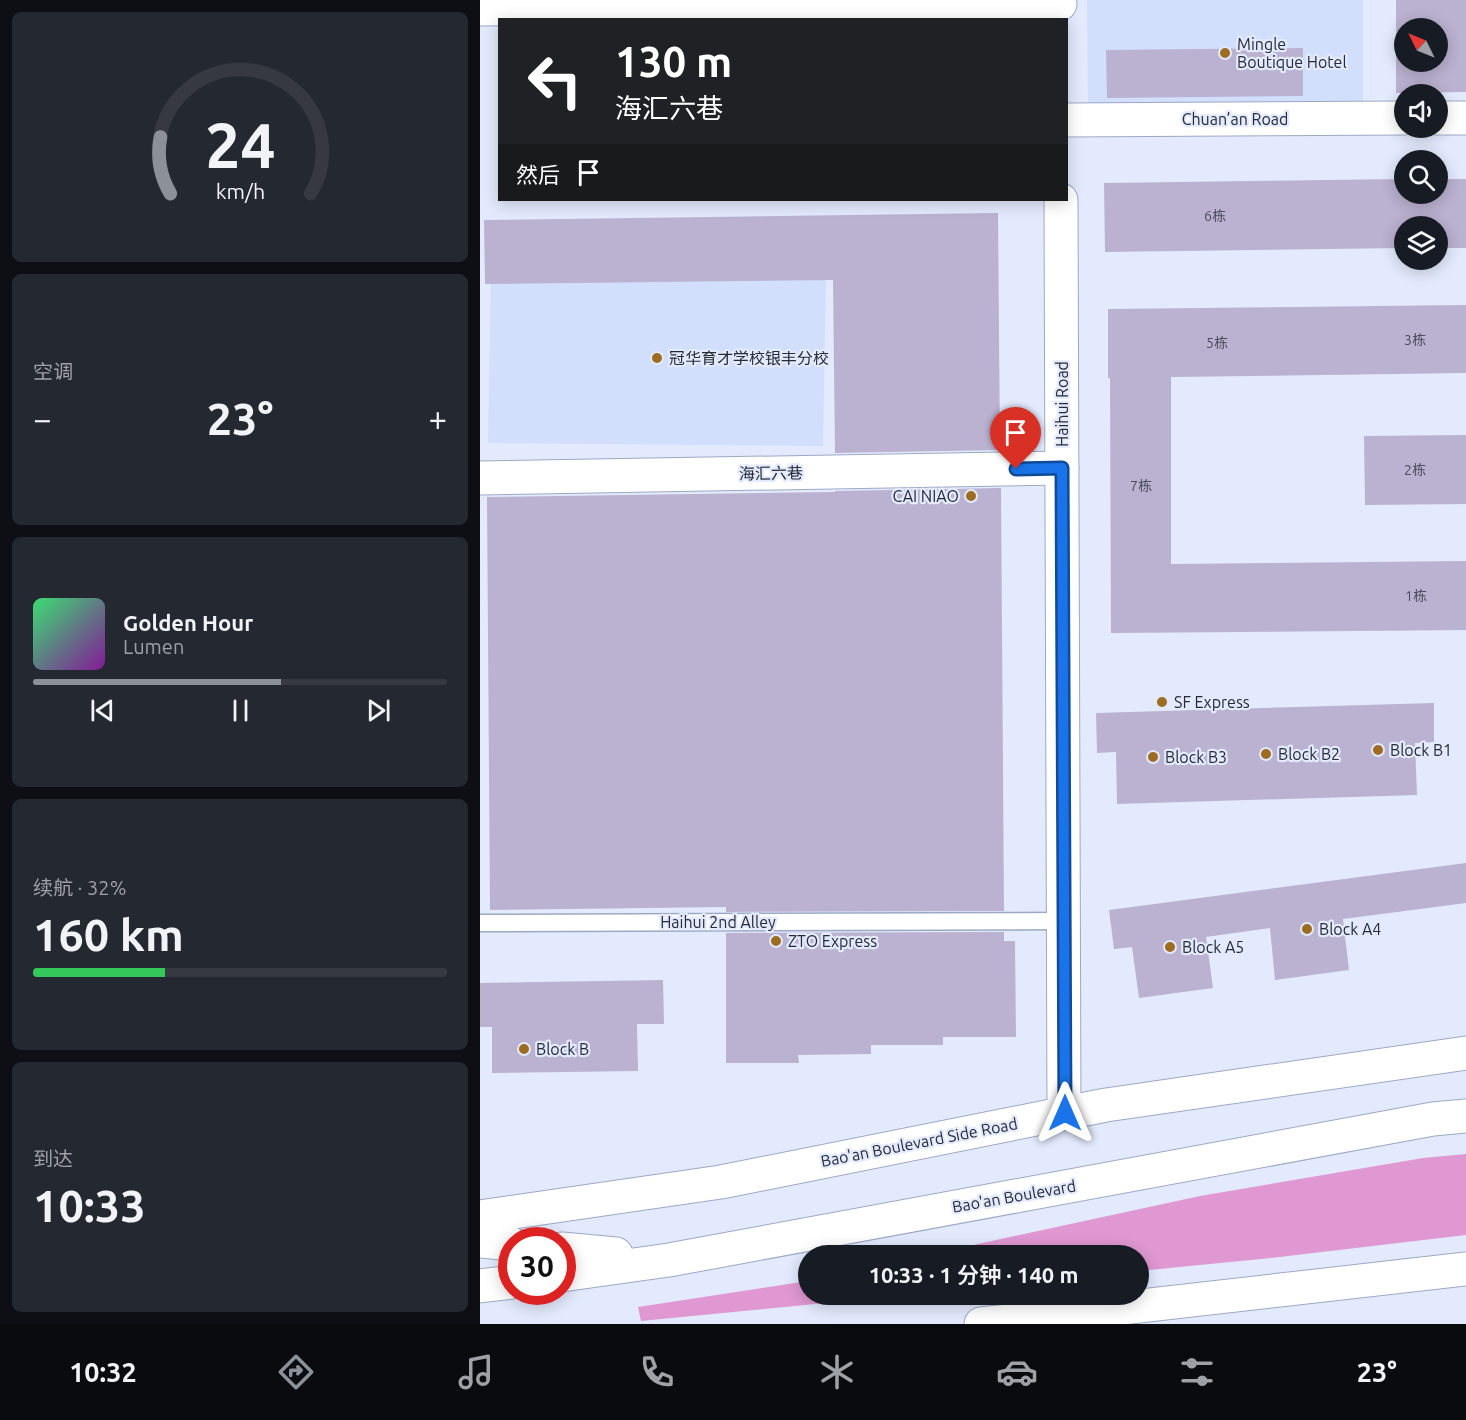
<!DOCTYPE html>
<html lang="zh">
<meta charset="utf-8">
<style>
:root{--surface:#171b24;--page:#242831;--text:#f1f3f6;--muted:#9ea1a6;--line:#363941;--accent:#8c9099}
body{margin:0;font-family:Ubuntu,"Noto Sans SC",sans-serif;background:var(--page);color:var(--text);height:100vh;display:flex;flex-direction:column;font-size:22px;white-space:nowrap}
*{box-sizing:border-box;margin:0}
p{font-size:20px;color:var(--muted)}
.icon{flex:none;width:33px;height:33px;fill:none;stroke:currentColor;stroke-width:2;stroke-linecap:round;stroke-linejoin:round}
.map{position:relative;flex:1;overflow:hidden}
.sheet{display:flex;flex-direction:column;gap:12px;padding:12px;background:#0d0f14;width:480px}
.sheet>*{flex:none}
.hud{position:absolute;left:18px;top:18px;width:570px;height:183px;border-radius:0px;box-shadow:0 3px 15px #0003;background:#202124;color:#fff;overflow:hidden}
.needle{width:39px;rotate:313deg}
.tools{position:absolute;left:914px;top:18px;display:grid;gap:12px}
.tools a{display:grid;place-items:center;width:54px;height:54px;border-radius:50%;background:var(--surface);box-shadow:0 3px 15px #0003;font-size:30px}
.speed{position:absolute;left:18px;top:1227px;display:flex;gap:12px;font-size:30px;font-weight:700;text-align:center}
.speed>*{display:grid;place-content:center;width:78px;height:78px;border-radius:50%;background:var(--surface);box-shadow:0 3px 15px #0003;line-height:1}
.speed .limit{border:9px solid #d22;background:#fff;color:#111}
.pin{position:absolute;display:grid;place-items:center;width:51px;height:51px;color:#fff;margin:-62px -26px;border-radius:50% 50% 50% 0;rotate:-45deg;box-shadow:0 0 6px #0007}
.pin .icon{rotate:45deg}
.me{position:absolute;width:66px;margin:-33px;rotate:0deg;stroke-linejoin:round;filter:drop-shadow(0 0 4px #0008)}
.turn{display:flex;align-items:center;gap:21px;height:126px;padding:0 18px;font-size:27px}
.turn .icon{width:78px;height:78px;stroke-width:2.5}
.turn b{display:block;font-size:42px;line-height:51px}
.then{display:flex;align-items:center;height:57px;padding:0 18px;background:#0003;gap:12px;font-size:22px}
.big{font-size:45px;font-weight:600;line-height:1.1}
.sheet .widget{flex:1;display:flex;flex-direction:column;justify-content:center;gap:9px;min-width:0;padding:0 21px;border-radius:9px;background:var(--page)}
.sheet .dial{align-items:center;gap:0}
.dial svg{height:156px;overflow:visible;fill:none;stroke:var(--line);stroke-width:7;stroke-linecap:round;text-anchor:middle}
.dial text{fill:var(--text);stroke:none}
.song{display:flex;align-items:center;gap:18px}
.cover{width:72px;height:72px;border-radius:9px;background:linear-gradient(135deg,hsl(140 70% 55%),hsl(290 70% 35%))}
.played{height:6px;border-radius:3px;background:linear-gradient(90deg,var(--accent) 60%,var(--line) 60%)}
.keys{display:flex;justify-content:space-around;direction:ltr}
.heat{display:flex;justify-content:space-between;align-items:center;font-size:33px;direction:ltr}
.charge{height:9px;border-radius:4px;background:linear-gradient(90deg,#34c759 32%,var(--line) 0)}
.trip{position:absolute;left:318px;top:1245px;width:351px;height:60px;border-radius:30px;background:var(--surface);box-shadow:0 3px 15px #0003;font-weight:600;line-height:60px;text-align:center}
.tab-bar{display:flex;height:96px;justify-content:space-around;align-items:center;background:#090b0e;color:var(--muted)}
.tab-bar .icon{width:42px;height:42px}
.tab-bar .on{color:var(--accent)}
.tab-bar b{font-size:27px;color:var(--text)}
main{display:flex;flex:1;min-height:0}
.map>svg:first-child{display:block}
.built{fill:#d1defc}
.forest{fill:#df98d2}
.building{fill:#bbb1d0;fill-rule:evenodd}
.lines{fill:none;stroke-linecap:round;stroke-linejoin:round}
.service-casing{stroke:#9ca9c5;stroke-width:19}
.minor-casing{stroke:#9ca9c5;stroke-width:35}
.secondary-casing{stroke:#9ca9c5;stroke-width:35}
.primary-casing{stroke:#9ca9c5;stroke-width:35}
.service{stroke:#fff;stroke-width:16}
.minor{stroke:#fff;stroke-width:33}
.secondary{stroke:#fff;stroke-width:33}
.primary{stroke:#fff;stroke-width:33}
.route-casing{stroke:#114b97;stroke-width:15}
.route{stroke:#1a73e8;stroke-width:10}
.poi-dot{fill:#9d6c20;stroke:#e3eafd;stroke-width:2}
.labels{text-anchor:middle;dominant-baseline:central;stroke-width:4.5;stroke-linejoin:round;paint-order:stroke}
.number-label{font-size:14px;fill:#4b4c5c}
.poi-label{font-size:16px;fill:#262b36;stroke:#e3eafd;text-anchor:start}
.street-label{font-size:16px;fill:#262b36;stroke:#e3eafd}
</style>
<main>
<section class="sheet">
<div class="widget dial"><svg viewBox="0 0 100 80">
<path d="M14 69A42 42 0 1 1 86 69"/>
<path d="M14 69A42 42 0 0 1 9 40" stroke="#8c9099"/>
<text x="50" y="56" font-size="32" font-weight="700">24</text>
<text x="50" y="72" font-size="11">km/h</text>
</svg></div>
<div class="widget"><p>空调</p>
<div class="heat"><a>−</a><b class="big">23°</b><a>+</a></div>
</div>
<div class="widget">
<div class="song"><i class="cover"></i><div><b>Golden Hour</b><p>Lumen</p></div></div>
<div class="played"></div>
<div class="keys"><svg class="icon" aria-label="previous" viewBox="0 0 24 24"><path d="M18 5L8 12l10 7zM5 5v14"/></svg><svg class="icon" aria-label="pause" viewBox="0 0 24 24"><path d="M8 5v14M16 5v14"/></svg><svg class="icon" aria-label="next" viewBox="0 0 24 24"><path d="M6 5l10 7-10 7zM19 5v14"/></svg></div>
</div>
<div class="widget"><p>续航 · 32%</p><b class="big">160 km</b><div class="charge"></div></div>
<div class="widget"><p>到达</p><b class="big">10:33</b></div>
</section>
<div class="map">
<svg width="986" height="1324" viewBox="0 0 986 1324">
<rect width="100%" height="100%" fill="#e3eafd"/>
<g class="built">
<path d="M607,0H883V104L608,106Z"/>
<path d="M11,269L346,272L343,446L8,443Z"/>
</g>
<g class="forest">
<path d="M986,1154V1235L791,1258L659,1271L658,1256L447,1255L720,1196L943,1158Z"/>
<path d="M328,1281V1294L426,1295L161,1321L158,1307Z"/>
</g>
<g class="building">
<path d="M916,0H986V92L916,93ZM924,28H957V62H924Z"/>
<path d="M823,48V96L627,98L626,50Z"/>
<path d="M924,179V194H957V179H986V248H957V226H924V248L625,252L624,183Z"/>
<path d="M518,213L520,450L355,453L353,280L5,284L4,220Z"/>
<path d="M986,305V373L691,377V564L986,561V630L631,633L630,378H628V309Z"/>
<path d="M986,435V504L885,505L884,436Z"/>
<path d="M521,488L524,911L246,912V907L10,910L7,497L355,492V491Z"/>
<path d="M954,703V742L935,743L937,795L637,804L636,752L617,753L616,713Z"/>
<path d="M986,863V903L863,919L869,970L795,980L790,928L726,937L733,988L659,998L652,947L634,949L629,910Z"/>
<path d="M524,932V941H535L536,1037H463V1045H391V1054L318,1055L319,1063H246V933Z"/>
<path d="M183,980L184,1024H157L158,1071L12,1073V1027H0V983Z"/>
</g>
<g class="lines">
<defs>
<path id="service" d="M0,923L584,921"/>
<g id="minor">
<path d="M0,9L580,4"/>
<path d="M957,118H986"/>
<path d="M586,120L924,118"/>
<path d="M581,200L584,1113"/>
<path d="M0,478L582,468"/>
</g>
<path id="secondary" d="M0,1217L241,1182L626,1105L986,1053"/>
<g id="primary">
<path d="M0,1241L32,1244"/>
<path d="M82,1249L136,1254"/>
<path d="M82,1275L189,1260L953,1119L986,1116"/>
<path d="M0,1286L32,1282"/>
<path d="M501,1324L986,1269"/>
</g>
</defs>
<use href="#service" class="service-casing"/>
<use href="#minor" class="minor-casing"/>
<use href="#secondary" class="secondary-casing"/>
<use href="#primary" class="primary-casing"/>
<use href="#service" class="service"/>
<use href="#minor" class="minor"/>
<use href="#secondary" class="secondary"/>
<use href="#primary" class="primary"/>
</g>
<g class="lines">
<defs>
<path id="route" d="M536,469L582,468L585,1113"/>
</defs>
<use href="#route" class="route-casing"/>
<use href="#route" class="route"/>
</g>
<g class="poi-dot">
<circle cx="745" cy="53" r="6"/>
<circle cx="177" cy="358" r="6"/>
<circle cx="491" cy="496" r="6"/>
<circle cx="682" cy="702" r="6"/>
<circle cx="898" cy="750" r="6"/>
<circle cx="786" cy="754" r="6"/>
<circle cx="673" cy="757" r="6"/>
<circle cx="827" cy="929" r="6"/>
<circle cx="296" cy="941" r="6"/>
<circle cx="690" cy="947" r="6"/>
<circle cx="44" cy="1049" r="6"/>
</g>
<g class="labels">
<g class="number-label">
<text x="735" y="216">6栋</text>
<text x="935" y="340">3栋</text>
<text x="737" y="343">5栋</text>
<text x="935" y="470">2栋</text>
<text x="661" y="486">7栋</text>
<text x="936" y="596">1栋</text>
</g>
<g class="poi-label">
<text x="757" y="44">Mingle<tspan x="757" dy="18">Boutique Hotel</tspan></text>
<text x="189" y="358">冠华育才学校银丰分校</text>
<text x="479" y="496" text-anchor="end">CAI NIAO</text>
<text x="694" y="702">SF Express</text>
<text x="910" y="750">Block B1</text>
<text x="798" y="754">Block B2</text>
<text x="685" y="757">Block B3</text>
<text x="839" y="929">Block A4</text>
<text x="308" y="941">ZTO Express</text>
<text x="702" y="947">Block A5</text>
<text x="56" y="1049">Block B</text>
</g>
<g class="street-label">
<text x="755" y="119">Chuan’an Road</text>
<text transform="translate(582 404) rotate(-90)">Haihui Road</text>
<text transform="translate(291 473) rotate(-1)">海汇六巷</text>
<text x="238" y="922">Haihui 2nd Alley</text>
<text transform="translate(439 1142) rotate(-11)">Bao'an Boulevard Side Road</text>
<text transform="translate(534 1196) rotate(-10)">Bao'an Boulevard</text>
</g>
</g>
</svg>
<div class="tools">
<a><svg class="needle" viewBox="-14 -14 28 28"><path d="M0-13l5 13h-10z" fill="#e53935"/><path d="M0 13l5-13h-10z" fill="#9ea1a6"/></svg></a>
<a><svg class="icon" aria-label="sound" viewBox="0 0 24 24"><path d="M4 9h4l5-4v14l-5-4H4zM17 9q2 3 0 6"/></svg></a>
<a><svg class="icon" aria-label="search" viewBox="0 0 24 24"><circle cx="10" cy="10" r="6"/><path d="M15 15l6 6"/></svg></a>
<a><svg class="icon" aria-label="layers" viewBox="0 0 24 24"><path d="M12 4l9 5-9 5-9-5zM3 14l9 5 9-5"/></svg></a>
</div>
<div class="speed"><div class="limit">30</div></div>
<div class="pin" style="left:536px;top:469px;background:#d93025"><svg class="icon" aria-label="arrive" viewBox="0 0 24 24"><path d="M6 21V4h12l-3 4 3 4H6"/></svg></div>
<svg class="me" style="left:585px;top:1113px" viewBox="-20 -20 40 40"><path d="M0-17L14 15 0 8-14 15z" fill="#1a73e8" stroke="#fff" stroke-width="4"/></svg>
<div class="trip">10:33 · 1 分钟 · 140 m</div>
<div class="hud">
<div class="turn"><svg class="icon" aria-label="left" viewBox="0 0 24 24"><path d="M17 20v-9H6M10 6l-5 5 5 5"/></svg><div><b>130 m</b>海汇六巷</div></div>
<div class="then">然后<svg class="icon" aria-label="arrive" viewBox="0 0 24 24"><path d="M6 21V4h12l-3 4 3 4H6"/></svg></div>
</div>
</div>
</main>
<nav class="tab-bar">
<b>10:32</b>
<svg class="icon on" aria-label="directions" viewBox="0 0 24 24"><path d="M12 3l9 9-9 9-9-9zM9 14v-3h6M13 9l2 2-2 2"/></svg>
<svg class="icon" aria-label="music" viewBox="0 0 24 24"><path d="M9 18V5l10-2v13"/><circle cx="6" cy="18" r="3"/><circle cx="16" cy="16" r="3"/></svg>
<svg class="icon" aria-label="phone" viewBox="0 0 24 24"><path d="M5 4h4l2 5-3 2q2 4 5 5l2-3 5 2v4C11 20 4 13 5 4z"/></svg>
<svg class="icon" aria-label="climate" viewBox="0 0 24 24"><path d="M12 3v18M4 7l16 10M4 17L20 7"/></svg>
<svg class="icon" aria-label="car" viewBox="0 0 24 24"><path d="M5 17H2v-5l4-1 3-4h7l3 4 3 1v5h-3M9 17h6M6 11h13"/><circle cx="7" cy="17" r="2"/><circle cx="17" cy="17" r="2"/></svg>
<svg class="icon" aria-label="filters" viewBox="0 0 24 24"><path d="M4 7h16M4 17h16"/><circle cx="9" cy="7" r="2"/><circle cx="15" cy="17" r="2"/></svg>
<b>23°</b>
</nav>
